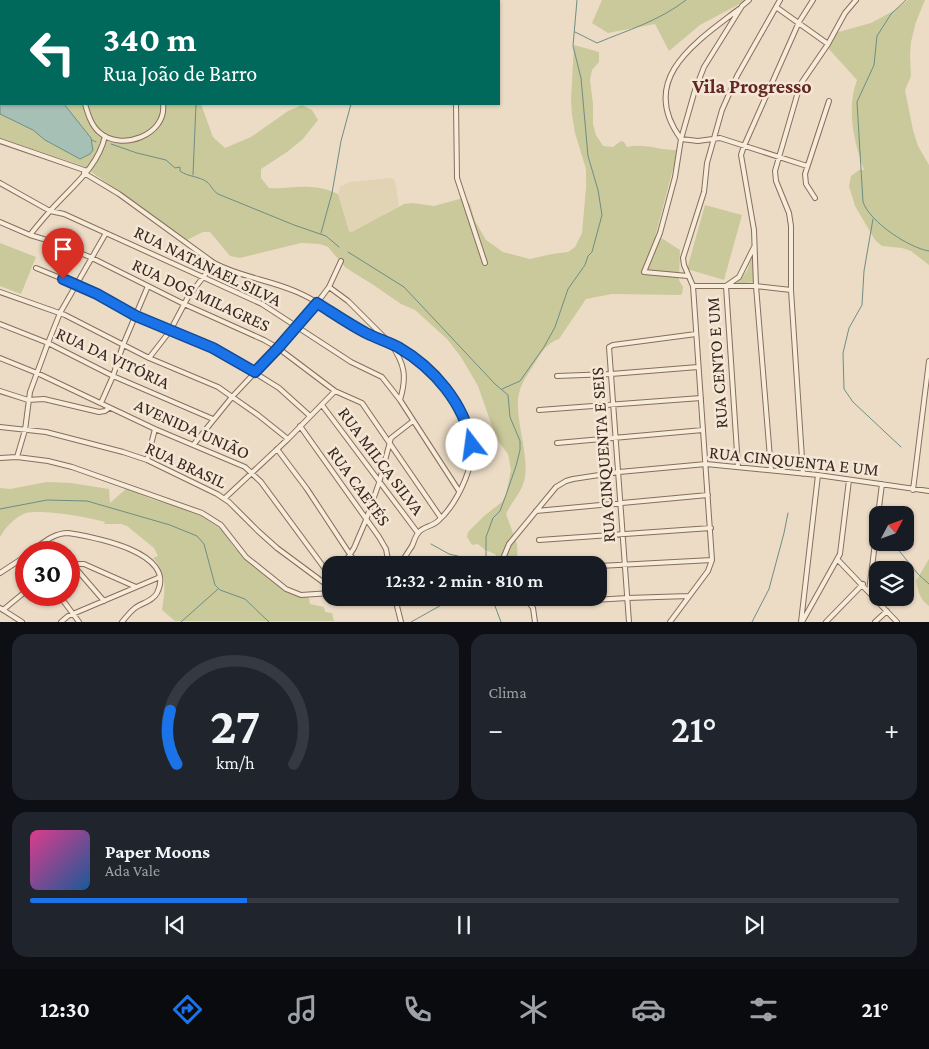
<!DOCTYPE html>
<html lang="pt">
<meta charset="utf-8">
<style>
body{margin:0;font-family:"Crimson Pro",serif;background:#20242c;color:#f1f3f6;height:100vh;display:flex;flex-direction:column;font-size:19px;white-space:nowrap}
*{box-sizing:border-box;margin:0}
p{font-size:16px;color:#9ea1a6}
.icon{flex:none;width:28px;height:28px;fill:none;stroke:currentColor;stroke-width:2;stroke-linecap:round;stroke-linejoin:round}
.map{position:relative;height:622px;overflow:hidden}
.side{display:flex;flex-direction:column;gap:12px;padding:12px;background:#0d0f14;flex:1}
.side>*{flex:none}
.hud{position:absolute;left:0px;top:0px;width:500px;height:105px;box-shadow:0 1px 4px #0004;background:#00695c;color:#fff;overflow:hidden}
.needle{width:32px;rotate:49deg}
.buttons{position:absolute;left:869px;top:506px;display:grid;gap:10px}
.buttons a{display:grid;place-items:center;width:45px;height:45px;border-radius:10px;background:#171b24;box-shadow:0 1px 4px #0004;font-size:25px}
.speed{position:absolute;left:15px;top:541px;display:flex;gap:10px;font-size:25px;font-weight:700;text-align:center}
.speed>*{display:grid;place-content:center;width:65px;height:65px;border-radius:50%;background:#171b24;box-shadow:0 1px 4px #0004;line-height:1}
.speed .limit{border:8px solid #d22;background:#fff;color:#111}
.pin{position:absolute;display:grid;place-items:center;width:42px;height:42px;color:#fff;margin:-51px -21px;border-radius:50% 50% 50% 0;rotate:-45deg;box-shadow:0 0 5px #0007}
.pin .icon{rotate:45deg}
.me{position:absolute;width:55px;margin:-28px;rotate:345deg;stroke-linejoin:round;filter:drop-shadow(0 0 4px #0008)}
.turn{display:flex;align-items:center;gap:18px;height:105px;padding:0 20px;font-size:22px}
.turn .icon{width:65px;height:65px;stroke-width:2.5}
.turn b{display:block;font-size:35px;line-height:42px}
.big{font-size:38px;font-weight:600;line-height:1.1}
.side .tile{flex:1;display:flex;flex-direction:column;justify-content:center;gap:8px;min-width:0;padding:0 18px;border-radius:15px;background:#20242c}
.side .dial{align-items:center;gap:0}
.dial svg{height:130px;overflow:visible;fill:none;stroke:#363941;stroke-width:7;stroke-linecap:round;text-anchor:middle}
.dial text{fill:#f1f3f6;stroke:none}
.song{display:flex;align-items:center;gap:15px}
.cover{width:60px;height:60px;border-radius:8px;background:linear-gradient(135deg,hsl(330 70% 55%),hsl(210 70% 35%))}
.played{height:5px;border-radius:2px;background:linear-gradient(90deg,#1a73e8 25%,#363941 25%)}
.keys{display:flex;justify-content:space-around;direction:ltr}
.heat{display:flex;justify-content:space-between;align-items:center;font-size:28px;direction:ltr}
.side .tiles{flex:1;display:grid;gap:12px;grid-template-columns:1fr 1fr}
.tile:last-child{grid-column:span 2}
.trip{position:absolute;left:322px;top:556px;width:285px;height:50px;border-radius:15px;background:#171b24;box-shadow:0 1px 4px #0004;font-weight:600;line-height:50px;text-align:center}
.menu{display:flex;height:80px;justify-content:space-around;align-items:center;background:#090b0e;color:#9ea1a6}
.menu .icon{width:35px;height:35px}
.menu .on{color:#1a73e8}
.menu b{font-size:22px;color:#f1f3f6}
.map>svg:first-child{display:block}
.farmland{fill:#e1d4b4}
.green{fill:#cac99b}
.water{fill:#a7c0b6;stroke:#6e8e82}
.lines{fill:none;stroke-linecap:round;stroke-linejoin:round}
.stream{stroke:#6e8e82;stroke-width:1}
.minor-casing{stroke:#866e5d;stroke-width:6}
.minor{stroke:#f7ebd9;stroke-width:4}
.route-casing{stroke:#114b97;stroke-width:12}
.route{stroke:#1a73e8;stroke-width:9}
.labels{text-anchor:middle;stroke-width:5;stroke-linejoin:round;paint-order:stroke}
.street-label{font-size:18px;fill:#382820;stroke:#f4e7d6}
.quarter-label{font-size:20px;font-weight:bold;fill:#622722;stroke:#f4e7d6}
</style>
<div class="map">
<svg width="929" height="622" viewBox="0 0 929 622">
<rect width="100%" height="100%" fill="#ecdcc6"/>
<!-- farmland -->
<path class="farmland" d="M390 178 395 180 399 206 355 232 349 231 338 194 340 187 350 182Z"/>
<!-- green -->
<path class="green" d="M602 0H747L700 25 669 51 655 24 608 33 592 23Z
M908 0H925L916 22 911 42 910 55 911 76 905 90 913 130 918 146 929 165V265L911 251 902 248 882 246 875 240 855 206 849 186 851 176 859 170H864C854 142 846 109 857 80L828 48 835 33 871 23 895 10Z
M574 45 599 52V62L592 70 590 80 593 104V124L596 135 603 146 613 147 621 141 624 142 627 147C645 143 660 151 678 150L655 237 663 239 680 250 679 280 683 287 682 294 680 295 612 294 586 299 559 339C547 343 541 353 535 363 530 371 523 380 520 390 512 413 529 450 525 477 523 491 512 501 506 514L517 544 518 565H501L495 554 485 550 478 544 472 545 467 537 468 532 484 516 502 502 506 494 511 470 508 454 499 442 492 426 478 386 461 357 447 339 415 310 401 304 372 284 354 273 345 267 328 247 320 244 301 243 240 258 230 256 210 232H203L187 240 83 166 0 138V114L33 130 45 140 80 159 90 154 93 150 91 138 64 104H201L213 137 225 148 251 137 288 111 302 105 312 110 318 120 303 139 287 152 261 169V178L269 188C283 189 297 186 310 187 320 187 329 190 338 194L349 231 352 232 404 204 413 203 434 206 463 198 470 204 475 221 486 240 503 252 530 259 552 254 568 252 575 247 582 233 586 188V169L575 133 572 115 571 99Z
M705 205 742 215 724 280 687 269Z
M0 243 36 257 21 294 0 286Z
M753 254 755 282 736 284 747 271Z
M47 482 71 483 109 489 110 503 127 488 151 499 194 511 222 530 233 546 243 556 285 591 307 597 309 598 310 604 324 607 325 612 332 613 334 621H175L162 610C165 590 168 574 153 558L158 556 154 548 127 526 121 524H104L105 522C89 517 41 509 26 513 15 517 6 527 0 537V488L10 489Z
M929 559V606C920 600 918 591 916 581Z"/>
<!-- water -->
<path class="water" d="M0 64 1 104H64L91 138 93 150 90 154 80 159 45 140 33 130 0 114Z"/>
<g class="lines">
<!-- stream -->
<path class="stream" d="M205 0V1
M906 0 891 14 877 36 874 65 857 102 863 202C870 222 909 248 929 251
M575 32 597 43C628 30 659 21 686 0
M92 140 96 142
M111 144 137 153 166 160 175 168 180 167V171C188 177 199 176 207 182 211 185 212 190 218 194L294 225 326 236 339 247
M193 175 196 104
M873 219 864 271 862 305 849 328 843 353 844 389 853 402 901 447
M321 233 332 193 341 141 351 104
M348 252 404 287 495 384 508 395 510 417 520 441V450L516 466 506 495 500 511 493 518 486 537V558L481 565
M502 389 520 381 544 347 555 327 568 289 585 265 588 256 592 252 602 215 598 190 588 156 581 78 573 46 577 0
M0 509 47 500 87 501 170 525 197 536 204 544 215 585 220 590 245 599 269 622
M892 542 918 574 929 584
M431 544 449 554 482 562
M492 598 501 622
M181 622 218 589
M411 622 454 598
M752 622 769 589 784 533 788 513"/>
<!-- minor casing -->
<g class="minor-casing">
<path id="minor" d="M138 0 139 1
M430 0V1
M474 0 475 1
M77 1 78 0
M170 1V0
M272 1V0
M776 7 828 44
M739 9C696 42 637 79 681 139L698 141 720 138 807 166
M85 104C88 114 91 125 99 132 121 152 167 135 163 104
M456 104 457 178 485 263
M0 141 87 171
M84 173 119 194 214 263C240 277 270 280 297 292 319 301 338 317 358 329 372 336 387 340 400 349 435 371 482 419 470 465 465 484 453 508 438 521 433 526 423 527 419 532 415 536 414 542 412 546 408 552 404 559 399 565
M0 183 50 211 64 214 262 304 351 362 382 377 400 400 459 491
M815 198 806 184 805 174 829 101
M0 222 30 235 57 243 92 258 184 304 264 340 278 348 335 391 362 403 441 518
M30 235C36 227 43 219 50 211 70 188 98 168 105 136
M36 268 85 288 136 316 223 353 279 388 310 416
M688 276 644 272 660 233 675 177 681 139 695 90 704 67 742 6 749 0
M693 286H756L791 290
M329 287 348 301 391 344C405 364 407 377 400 400
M0 292 65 315 149 358 218 387 258 415 288 439
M0 324 48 343 113 376 213 419
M0 358 37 373 155 429 245 467 261 482 331 577
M149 358 170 331 188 297 214 263
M557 376 611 374 698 367
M0 391 28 400 44 399 99 412 105 411 109 408
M101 403 113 376 123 345 148 286
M322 405 418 533
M539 410 701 398
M300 426 379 537 386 549 389 565
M0 427 46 432 123 452 147 460 217 494 229 502 258 531 277 548 331 588
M557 443 703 430
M194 444 232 397 278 348 317 303 329 287 341 261
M277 449 307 489 357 565
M17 457 25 430 30 392 48 343 60 313 106 233
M0 458 17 457 48 461 72 467 202 513 221 525 246 557 286 589 301 595 331 593
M147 460 155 429
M738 467 726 286 739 277 754 247
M771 470 756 286 754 230 741 155 744 146 799 22 813 0
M803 474 791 290V226L789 213 776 181 775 171 800 85 828 44 845 13 856 0
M913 490 929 361
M225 498 288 439 335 391
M536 511 708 495
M878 515 882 484
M539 540 711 528
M30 552C42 544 53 533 68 533 93 537 178 552 157 593 153 601 142 603 135 608 130 612 126 617 122 622
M838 560 897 622
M69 564H84L136 587
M72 564 104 601
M343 565 354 548 366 520 379 483 391 438 413 421
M506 565 504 556 509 544 556 487 566 481 573 479 619 472 706 464 818 475 929 491
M599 566 712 560
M0 573 26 556
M869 591 878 519
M59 595 79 622
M395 598 401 622
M525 598 533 608 535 622
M561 602 627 598 689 596
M0 608 22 622
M3 610 26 591
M61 622 68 616 160 577
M629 622 609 347 613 345 696 334
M670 622 708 571 712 560 693 286 684 265 683 258 704 192 707 163 722 110 737 76 780 0
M801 622 818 475
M802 622 840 554 849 480
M826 622 863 584
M875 622 887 611"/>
</g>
<!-- minor -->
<use href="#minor" class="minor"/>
</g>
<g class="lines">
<!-- route casing -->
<g class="route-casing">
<path id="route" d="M63 279 97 294 136 316 213 348 255 372 278 348 317 303C333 313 349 324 366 333 376 338 388 342 398 347 434 368 464 403 472 445"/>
</g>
<!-- route -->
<use href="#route" class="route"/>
</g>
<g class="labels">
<!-- street labels -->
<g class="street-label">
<text transform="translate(208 266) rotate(26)" y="6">RUA NATANAEL SILVA</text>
<text transform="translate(201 295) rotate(25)" y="6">RUA DOS MILAGRES</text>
<text transform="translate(113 358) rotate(25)" y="6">RUA DA VITÓRIA</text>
<text transform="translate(717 363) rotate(-94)" y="6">RUA CENTO E UM</text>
<text transform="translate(192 429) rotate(24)" y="6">AVENIDA UNIÃO</text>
<text transform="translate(603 455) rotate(-94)" y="6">RUA CINQUENTA E SEIS</text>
<text transform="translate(381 461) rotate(53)" y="6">RUA MILCA SILVA</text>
<text transform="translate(794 461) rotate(6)" y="6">RUA CINQUENTA E UM</text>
<text transform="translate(186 465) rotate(25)" y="6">RUA BRASIL</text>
<text transform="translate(359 486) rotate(54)" y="6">RUA CAETÉS</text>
</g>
<!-- quarter labels -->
<g class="quarter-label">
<text x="752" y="93">Vila Progresso</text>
</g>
</g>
</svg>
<div class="buttons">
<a><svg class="needle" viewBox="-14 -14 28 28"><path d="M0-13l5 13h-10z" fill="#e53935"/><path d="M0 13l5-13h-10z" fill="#9ea1a6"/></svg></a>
<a><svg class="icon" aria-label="layers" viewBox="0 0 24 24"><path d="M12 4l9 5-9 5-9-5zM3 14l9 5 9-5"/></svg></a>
</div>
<div class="speed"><div class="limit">30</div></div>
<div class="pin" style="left:63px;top:279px;background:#d93025"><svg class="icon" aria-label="arrive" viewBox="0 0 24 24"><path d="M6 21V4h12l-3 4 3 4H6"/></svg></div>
<svg class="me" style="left:472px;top:445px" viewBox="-20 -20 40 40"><circle r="19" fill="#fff"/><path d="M0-13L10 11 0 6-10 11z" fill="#1a73e8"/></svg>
<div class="trip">12:32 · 2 min · 810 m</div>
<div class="hud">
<div class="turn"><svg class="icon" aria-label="left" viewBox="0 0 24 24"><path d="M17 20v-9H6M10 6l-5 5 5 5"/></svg><div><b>340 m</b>Rua João de Barro</div></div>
</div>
</div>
<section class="side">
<div class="tiles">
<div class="tile dial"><svg viewBox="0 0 100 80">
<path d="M14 69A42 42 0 1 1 86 69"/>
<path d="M14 69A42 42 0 0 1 10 36" stroke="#1a73e8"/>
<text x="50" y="56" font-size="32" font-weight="700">27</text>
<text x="50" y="72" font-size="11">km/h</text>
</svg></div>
<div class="tile"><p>Clima</p>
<div class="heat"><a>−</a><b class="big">21°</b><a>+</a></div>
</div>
<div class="tile">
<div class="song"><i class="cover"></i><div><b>Paper Moons</b><p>Ada Vale</p></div></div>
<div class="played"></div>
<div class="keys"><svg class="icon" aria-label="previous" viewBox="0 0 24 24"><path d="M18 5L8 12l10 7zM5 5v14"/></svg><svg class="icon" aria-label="pause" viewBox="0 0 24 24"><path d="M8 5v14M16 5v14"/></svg><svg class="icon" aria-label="next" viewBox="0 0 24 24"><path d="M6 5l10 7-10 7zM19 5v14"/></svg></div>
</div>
</div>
</section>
<nav class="menu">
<b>12:30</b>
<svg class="icon on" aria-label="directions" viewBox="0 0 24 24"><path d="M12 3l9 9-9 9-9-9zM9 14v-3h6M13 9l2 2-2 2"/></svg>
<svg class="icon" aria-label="music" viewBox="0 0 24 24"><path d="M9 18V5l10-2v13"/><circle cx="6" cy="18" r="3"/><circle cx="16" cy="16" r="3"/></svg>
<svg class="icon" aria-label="phone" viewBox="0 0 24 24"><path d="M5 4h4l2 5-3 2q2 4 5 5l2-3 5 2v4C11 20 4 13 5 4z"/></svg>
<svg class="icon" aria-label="climate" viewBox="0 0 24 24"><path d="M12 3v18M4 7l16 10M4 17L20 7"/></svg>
<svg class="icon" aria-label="car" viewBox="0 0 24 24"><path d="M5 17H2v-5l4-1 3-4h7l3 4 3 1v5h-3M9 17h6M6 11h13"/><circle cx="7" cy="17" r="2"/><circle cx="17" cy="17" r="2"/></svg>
<svg class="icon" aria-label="filters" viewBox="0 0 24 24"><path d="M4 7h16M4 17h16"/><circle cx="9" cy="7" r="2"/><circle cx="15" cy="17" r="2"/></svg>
<b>21°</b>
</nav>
